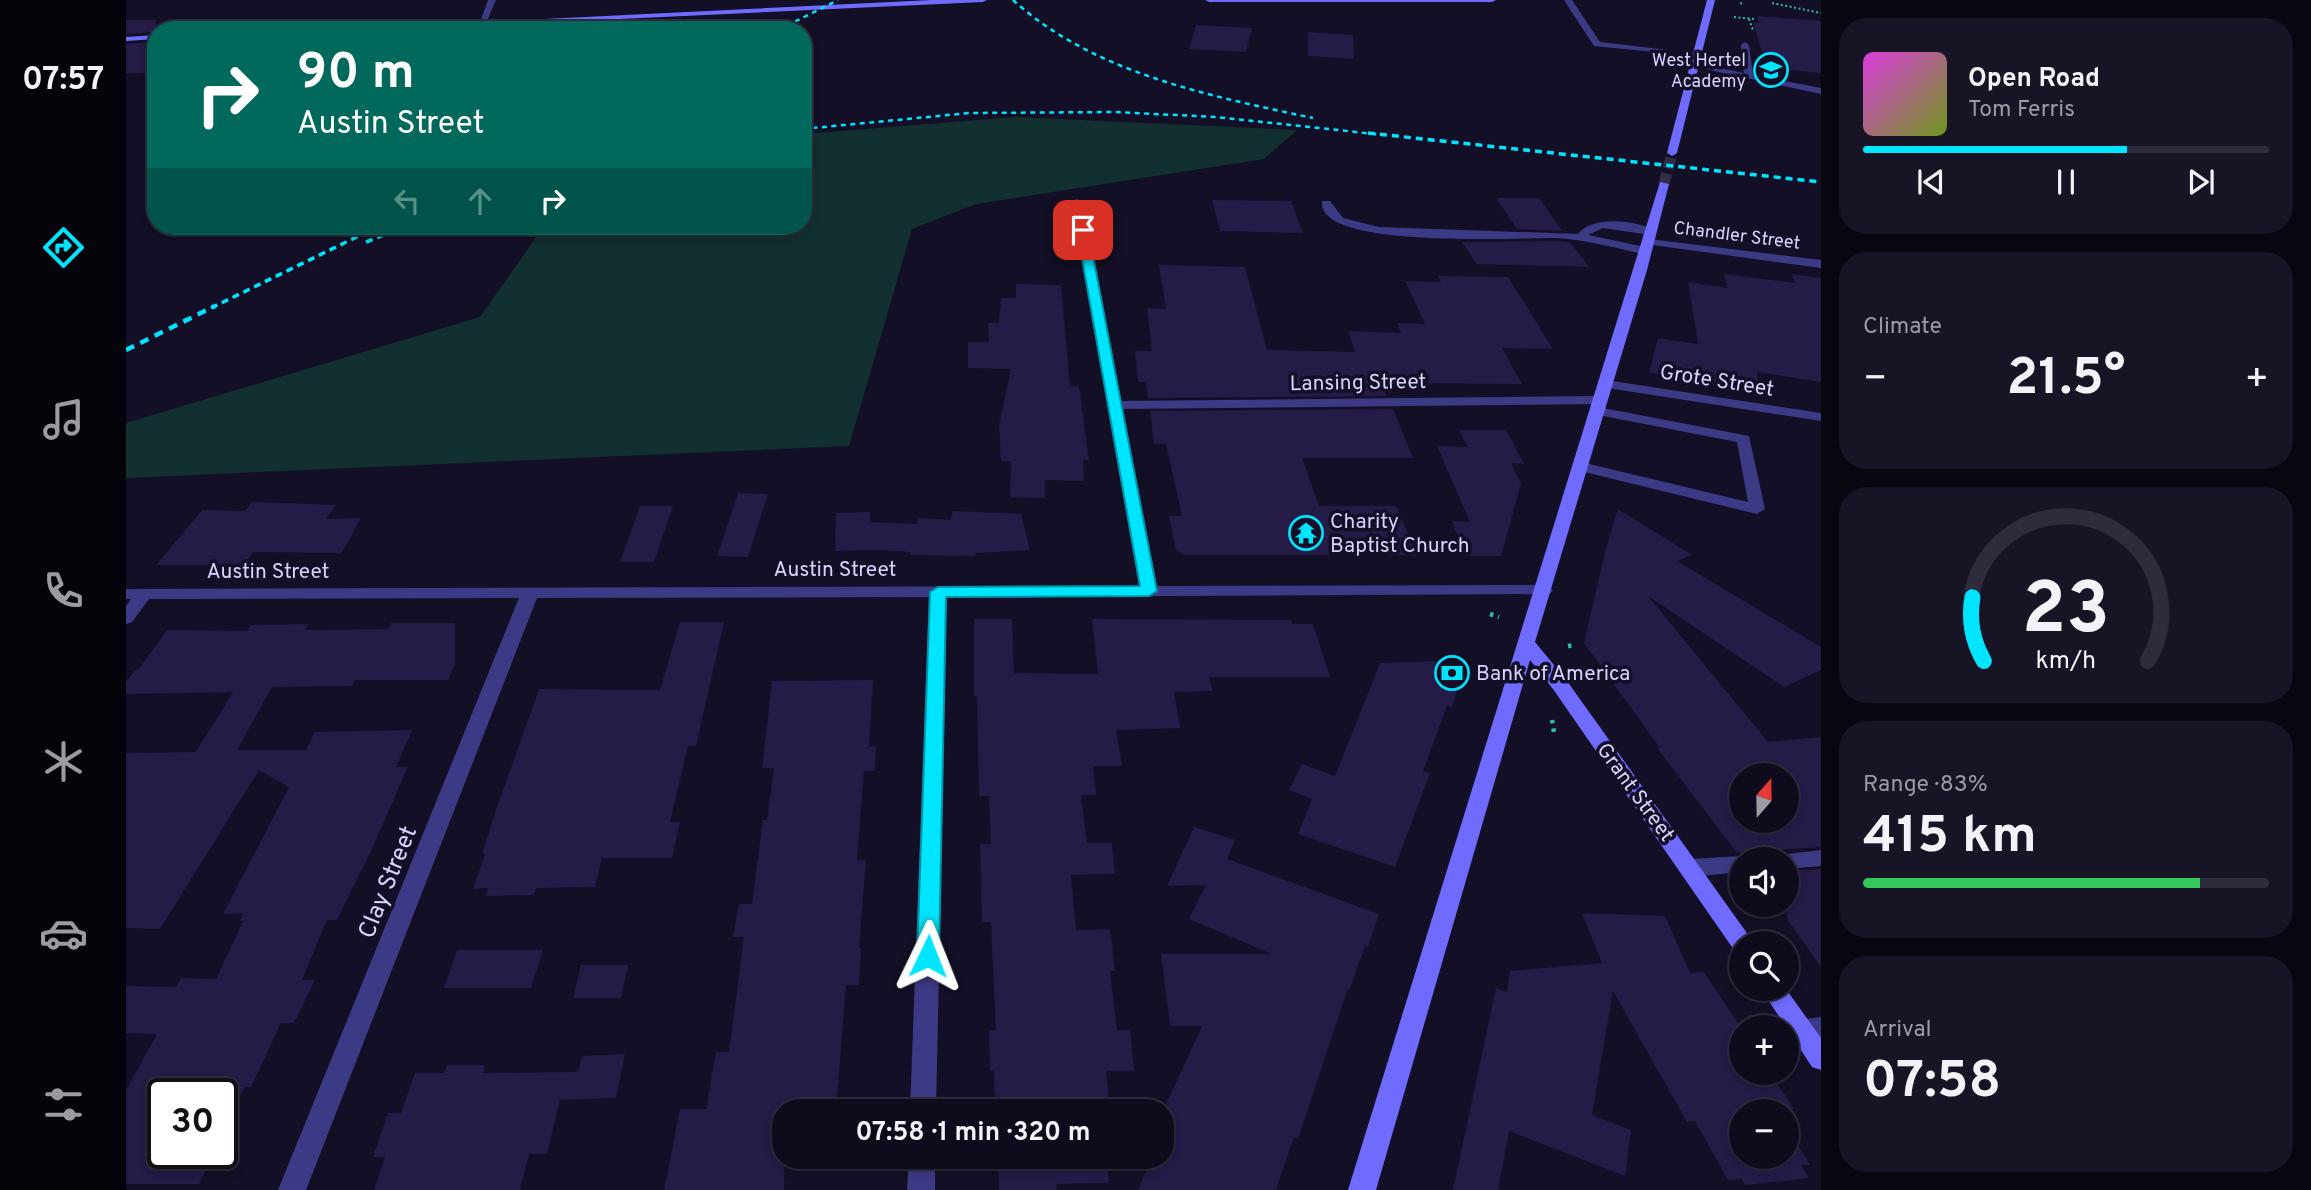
<!DOCTYPE html>
<meta charset="utf-8">
<style>
body{margin:0;font-family:Overpass,sans-serif;background:#171425;color:#f1f3f6;height:100vh;display:flex;flex-direction:column;font-size:26px;white-space:nowrap}
*{box-sizing:border-box;margin:0}
p{font-size:23px;color:#9b9ba3}
.icon{flex:none;width:38px;height:38px;fill:none;stroke:currentColor;stroke-width:2;stroke-linecap:round;stroke-linejoin:round}
.map{position:relative;flex:1;overflow:hidden}
.sheet{display:flex;flex-direction:column;gap:18px;padding:18px;background:#08060f;width:490px}
.sheet>*{flex:none}
.banner{position:absolute;left:21px;top:21px;width:665px;height:214px;border-radius:28px;box-shadow:0 4px 10px #0003,0 0 0 2px #2e2b3b;background:#00695c;color:#fff;overflow:hidden}
.needle{width:46px;rotate:20deg}
.buttons{position:absolute;left:1603px;top:763px;display:grid;gap:14px}
.buttons a{display:grid;place-items:center;width:70px;height:70px;border-radius:50%;background:#0e0b1c;box-shadow:0 4px 10px #0003,0 0 0 2px #2e2b3b;font-size:35px}
.speed{position:absolute;left:21px;top:1078px;display:flex;gap:14px;font-size:35px;font-weight:700;text-align:center}
.speed>*{display:grid;place-content:center;width:91px;height:91px;border-radius:50%;background:#0e0b1c;box-shadow:0 4px 10px #0003,0 0 0 2px #2e2b3b;line-height:1}
.speed .limit{border:4px solid #111;border-radius:10px;background:#fff;color:#111}
.pin{position:absolute;display:grid;place-items:center;width:60px;height:60px;color:#fff;margin:-30px;border-radius:14px;box-shadow:0 4px 10px #0006}
.me{position:absolute;width:77px;margin:-38px;rotate:2deg;stroke-linejoin:round;filter:drop-shadow(0 0 5px #0008)}
.turn{display:flex;align-items:center;gap:24px;height:147px;padding:0 35px;font-size:32px}
.turn .icon{width:91px;height:91px;stroke-width:2.5}
.turn b{display:block;font-size:49px;line-height:60px}
.lanes{display:flex;align-items:center;height:66px;padding:0 35px;background:#0003;justify-content:center;gap:35px;direction:ltr}
.lanes .off{opacity:.35}
.big{font-size:52px;font-weight:700;line-height:1.1}
.sheet .card{flex:1;display:flex;flex-direction:column;justify-content:center;gap:10px;min-width:0;padding:0 24px;border-radius:28px;background:#171425}
.sheet .dial{align-items:center;gap:0}
.dial svg{height:182px;overflow:visible;fill:none;stroke:#2e2b3b;stroke-width:7;stroke-linecap:round;text-anchor:middle}
.dial text{fill:#f1f3f6;stroke:none}
.song{display:flex;align-items:center;gap:21px}
.cover{width:84px;height:84px;border-radius:10px;background:linear-gradient(135deg,hsl(300 70% 55%),hsl(80 70% 35%))}
.played{height:7px;border-radius:4px;background:linear-gradient(90deg,#00e5ff 65%,#2e2b3b 65%)}
.keys{display:flex;justify-content:space-around;direction:ltr}
.heat{display:flex;justify-content:space-between;align-items:center;font-size:38px;direction:ltr}
.charge{height:10px;border-radius:5px;background:linear-gradient(90deg,#34c759 83%,#2e2b3b 0)}
.trip{position:absolute;left:646px;top:1099px;width:402px;height:70px;border-radius:28px;background:#0e0b1c;box-shadow:0 4px 10px #0003,0 0 0 2px #2e2b3b;font-weight:700;line-height:70px;text-align:center}
main{display:flex;flex:1;min-height:0}
.tabs{display:flex;flex-direction:column;width:126px;justify-content:space-around;align-items:center;background:#06040b;color:#9b9ba3}
.tabs .icon{width:49px;height:49px}
.tabs .active{color:#00e5ff}
.tabs b{font-size:32px;color:#f1f3f6}
.map>svg:first-child{display:block}
.green{fill:#12302f}
.building{fill:#241b47;fill-rule:evenodd}
.lines{fill:none;stroke-linecap:round;stroke-linejoin:round}
.secondary-tunnel{stroke:#312d47;stroke-width:11;stroke-dasharray:11 5;stroke-linecap:butt}
.path-far1{stroke:#2fb8b0;stroke-width:2;stroke-dasharray:2 2.5;stroke-linecap:butt}
.path{stroke:#2fb8b0;stroke-width:4.5;stroke-dasharray:3.5 5;stroke-linecap:butt}
.lane{fill:#3d3a85;fill-rule:evenodd}
.street{fill:#3d3a85;fill-rule:evenodd}
.secondary{fill:#6f6bff;fill-rule:evenodd}
.rail-far2{stroke:#00e5ff;stroke-width:2.5;stroke-dasharray:5 4.5;stroke-linecap:butt}
.rail-far1{stroke:#00e5ff;stroke-width:3.5;stroke-dasharray:7 5;stroke-linecap:butt}
.rail{stroke:#00e5ff;stroke-width:4.5;stroke-dasharray:9 7;stroke-linecap:butt}
.route{fill:#00e5ff;stroke:#0095a6;stroke-width:2}
.labels{text-anchor:middle;stroke-width:7;stroke-linejoin:round;paint-order:stroke}
.far-poi-label{font-size:18px;fill:#d9d4ff;stroke:#130f26;text-anchor:end}
.far-street-label{font-size:18px;fill:#d9d4ff;stroke:#130f26}
.street-label{font-size:21px;fill:#d9d4ff;stroke:#130f26}
.poi-label{font-size:21px;fill:#d9d4ff;stroke:#130f26;text-anchor:start}
.near-street-label{font-size:24px;fill:#d9d4ff;stroke:#130f26}
</style>
<main>
<nav class="tabs">
<b>07:57</b>
<svg class="icon active" aria-label="directions" viewBox="0 0 24 24"><path d="M12 3l9 9-9 9-9-9zM9 14v-3h6M13 9l2 2-2 2"/></svg>
<svg class="icon" aria-label="music" viewBox="0 0 24 24"><path d="M9 18V5l10-2v13"/><circle cx="6" cy="18" r="3"/><circle cx="16" cy="16" r="3"/></svg>
<svg class="icon" aria-label="phone" viewBox="0 0 24 24"><path d="M5 4h4l2 5-3 2q2 4 5 5l2-3 5 2v4C11 20 4 13 5 4z"/></svg>
<svg class="icon" aria-label="climate" viewBox="0 0 24 24"><path d="M12 3v18M4 7l16 10M4 17L20 7"/></svg>
<svg class="icon" aria-label="car" viewBox="0 0 24 24"><path d="M5 17H2v-5l4-1 3-4h7l3 4 3 1v5h-3M9 17h6M6 11h13"/><circle cx="7" cy="17" r="2"/><circle cx="17" cy="17" r="2"/></svg>
<svg class="icon" aria-label="filters" viewBox="0 0 24 24"><path d="M4 7h16M4 17h16"/><circle cx="9" cy="7" r="2"/><circle cx="15" cy="17" r="2"/></svg>
</nav>
<div class="map">
<svg width="1695" height="1190" viewBox="0 0 1695 1190">
<rect width="100%" height="100%" fill="#130f26"/>
<!-- green -->
<path class="green" d="M889 117 1171 130 1138 159 850 204 786 229 723 446 0 478V423L354 317 418 226H677V134Z"/>
<!-- building -->
<path class="building" d="M1631 16 1695 21V73L1641 68 1627 23H1633Z
M0 20H30V32L0 34Z
M1070 25 1126 28 1120 52 1063 49Z
M1182 32 1227 35 1228 59 1182 56Z
M30 42V73H0V44Z
M1370 198H1413L1436 231 1391 229Z
M1086 200 1165 201 1177 233 1094 231Z
M1431 241 1444 242 1463 267 1350 264 1336 242Z
M1033 265 1119 267 1141 350 1229 352 1222 331 1275 333 1271 323 1299 324 1279 281 1315 282 1312 276 1382 277 1427 349 1376 348 1396 384 1256 383 1261 396 1022 398 1020 382H1012L1009 351H1026L1021 308 1040 309Z
M1598 274 1669 283 1666 274 1695 278V382L1631 372 1634 390 1523 373 1532 338 1572 344 1562 282 1601 288Z
M890 284 935 285 944 386 953 387 963 460H957L958 481 919 480V498L884 497 885 461H875L873 425 885 369 842 368V342H863L862 323H873L875 298H890Z
M1267 409 1287 458H1176L1193 506H1270L1292 556 1260 555 1258 549H1203L1205 555H1059L1050 551 1043 516H1056L1040 444H1028L1024 411Z
M1333 430H1380L1398 464 1385 463 1395 484 1375 556H1339L1326 521 1344 522 1311 446 1342 447Z
M612 493 642 494 622 557 591 556Z
M126 502 210 505 200 519 235 518 216 553 127 552 118 565H30L76 510 119 511Z
M514 506H547L528 562H494Z
M1492 509 1566 555 1551 561 1695 647V670L1658 687 1522 596 1642 742 1695 737V847L1611 853 1531 748H1534L1458 643 1480 548ZM1615 775H1661V821H1615Z
M827 511 895 514 904 550 850 553 849 556 784 555 785 552 752 550 709 551 710 513 744 512V522L791 524 792 518 825 520Z
M848 619H886L888 673 972 674 966 619 1165 620 1166 624H1187L1204 677H1083L1087 691 1048 692 1054 728 990 730 996 766H967L970 795H955L961 843H986L989 874 945 875 950 930 984 929 989 971H984L991 1030H1004L1008 1071H980L984 1111H869L868 1071H864L863 1030H870L867 967 865 922H856L854 844H865L863 796H853L851 696H848Z
M554 622H598L570 746H562L544 822H554L546 858H476L469 887 410 888 408 895 360 896 362 888 347 889 359 854H356L370 810 413 689 534 690Z
M265 623H329V664L322 680H229L226 686 146 687 111 750H180L189 732 286 730 270 767H282L245 851 211 920H201L176 980H189L168 1023H155L125 1087H119L96 1135V1087H37V1153H88L73 1184H0V1090L31 1034 0 1033V986L50 987 55 978 90 979 117 921H114L117 913 97 914 163 787 133 770 34 929 0 928V753L70 752 107 692 0 694V682L9 670H12L41 630 121 631 125 625 182 624 179 630 262 629Z
M1340 660 1326 707 1321 706 1297 771 1304 773 1269 867 1172 834 1186 799 1163 790 1176 764 1209 776 1254 663Z
M747 680 743 747 750 746 749 771H738L731 860H740L733 948H735L733 985H720L710 1111H658V1190H538L554 1109H580L590 1052H603L618 937H607L613 904H626L637 820H641L648 768H636L646 681Z
M1068 827 1109 840 1101 859 1253 914 1242 947 1239 946 1224 989 1222 988 1172 1139 1168 1137 1150 1190H1012L1026 1157H1036V1134L1046 1111H1037L1076 1026H1044L1035 954H1146L1063 919 1080 885 1041 886Z
M1695 869V967L1661 919V871Z
M1456 913 1539 916 1564 973 1578 972 1615 1028V1073H1644L1668 1109 1615 1111V1157H1661V1127L1684 1165H1675L1683 1178 1619 1185 1616 1179 1602 1180 1569 1121 1561 1122 1487 991 1466 1115 1505 1130 1499 1176 1383 1131 1372 1190H1327L1370 988 1381 992 1384 971 1476 963Z
M331 950H417L405 988H318Z
M455 965H502L495 998H447Z
M499 1054 490 1098 434 1100 421 1154H403L394 1190H248L259 1157H247L262 1113H275L289 1073H318L321 1065H359L357 1073 452 1072 456 1056Z
M872 1157H980L983 1183 930 1184 931 1190H873Z"/>
<g class="lines">
<!-- secondary-tunnel -->
<path class="secondary-tunnel" d="M1538 184 1546 153"/>
<!-- path-far1 -->
<path class="path-far1" d="M1614 3 1617 4
M1646 3 1695 13
M1608 17 1628 19
M1623 19 1627 30"/>
<!-- path -->
<path class="path" d="M1364 614 1373 617
M1442 646 1450 645
M1426 720 1428 732"/>
<!-- lane -->
<path class="lane" d="M1438 0H1446L1474 42 1542 50 1538 53 1468 46Z
M1619 42 1623 45 1627 75 1695 88V94L1565 66 1569 63 1618 73 1615 45Z
M1196 201H1204L1217 218 1253 227 1452 234C1467 215 1513 220 1531 232L1525 235 1477 228 1462 235 1524 248V254L1520 255C1491 248 1461 240 1431 238 1397 237 1190 251 1196 201Z
M1472 407 1623 436 1639 509 1631 514 1450 470 1447 467 1450 464 1455 462 1622 502 1611 442 1467 414 1465 411Z
M1695 850V866L1661 869V859H1651L1653 855Z
M1615 856 1623 859H1615V872L1564 877 1556 874 1553 868 1556 862 1564 859Z
M1695 1017V1039L1674 1040 1665 1037 1662 1029 1665 1021Z"/>
<!-- street -->
<path class="street" d="M362 0H370L360 23 353 25Z
M951 199 956 202 995 401 1475 396 1482 400 1475 404 997 409 1031 586 1418 585 1427 590 1424 594 821 597 810 1111H784L803 597 411 598 180 1190H152L393 598 23 599 6 622 0 624V606L5 599H0V589L1013 586 946 202Z
M1523 239 1695 260V268L1519 244 1517 242Z
M1480 380 1695 413V421L1475 387 1473 384Z
M783 1157H809V1190H781Z"/>
<!-- secondary -->
<path class="secondary" d="M806 0H861L857 2 256 30H193Z
M1079 0H1370L1366 2H1083Z
M1581 0H1589L1551 153 1546 156 1541 153Z
M30 35V39L0 41V37Z
M1534 182 1543 184 1521 270 1409 642 1441 681 1628 943H1615V952L1608 950 1427 689 1404 660 1250 1190H1222Z
M1635 989H1660L1695 1038V1070L1686 1067Z"/>
<!-- rail-far2 -->
<path class="rail-far2" d="M887 0C967 73 1084 96 1187 118
M652 30 712 0
M677 129 843 113 989 112 1090 117 1258 135"/>
<!-- rail-far1 -->
<path class="rail-far1" d="M1242 133 1695 182
M240 242 282 226
M85 308 253 226"/>
<!-- rail -->
<path class="rail" d="M0 350 89 306"/>
</g>
<!-- route -->
<path class="route" d="M957 227 962 230 1031 591 1023 596 820 597 813 956 809 962 802 965 794 962 791 956 804 592 812 587 1014 586 951 230Z"/>
<!-- icons -->
<defs>
<g id="school-ring" transform="scale(1.75)"><circle r="9.5" fill="#130f26" stroke="#00e5ff" stroke-width="1.5"/><path d="M0-5L7-2L0 1L-7-2ZM-4 1L0 2.5L4 1V4Q0 6-4 4Z" fill="#00e5ff"/></g>
<g id="temple-ring" transform="scale(1.75)"><circle r="9.5" fill="#130f26" stroke="#00e5ff" stroke-width="1.5"/><path d="M0-6L5-2H3V0L6.5 2.5H4V6H1.5V3h-3V6H-4V2.5H-6.5L-3 0V-2H-5Z" fill="#00e5ff"/></g>
<g id="bank-ring" transform="scale(1.75)"><circle r="9.5" fill="#130f26" stroke="#00e5ff" stroke-width="1.5"/><path d="M-6-4H6V4H-6ZM0-2.3a2.3 2.3 0 1 0 0 4.6a2.3 2.3 0 1 0 0-4.6Z" fill="#00e5ff"/></g>
</defs>
<g fill-rule="evenodd">
<use href="#school-ring" x="1645" y="70"/>
<use href="#temple-ring" x="1180" y="533"/>
<use href="#bank-ring" x="1326" y="673"/>
</g>
<g class="labels">
<!-- far-poi labels -->
<g class="far-poi-label">
<text x="1620" y="66">West Hertel<tspan x="1620" dy="21">Academy</tspan></text>
</g>
<!-- far-street labels -->
<g class="far-street-label">
<text transform="translate(1611 235) rotate(7)" y="6">Chandler Street</text>
</g>
<!-- street labels -->
<g class="street-label">
<text transform="translate(1591 380) rotate(9)" y="7">Grote Street</text>
<text transform="translate(1232 382) rotate(-1)" y="7">Lansing Street</text>
<text x="709" y="576">Austin Street</text>
<text x="142" y="578">Austin Street</text>
<text transform="translate(1510 792) rotate(54)" y="7">Grant Street</text>
</g>
<!-- poi labels -->
<g class="poi-label">
<text x="1204" y="528">Charity<tspan x="1204" dy="24">Baptist Church</tspan></text>
<text x="1350" y="680">Bank of America</text>
</g>
<!-- near-street labels -->
<g class="near-street-label">
<text transform="translate(261 882) rotate(-68)" y="8">Clay Street</text>
</g>
</g>
</svg>
<div class="buttons">
<a><svg class="needle" viewBox="-14 -14 28 28"><path d="M0-13l5 13h-10z" fill="#e53935"/><path d="M0 13l5-13h-10z" fill="#9b9ba3"/></svg></a>
<a><svg class="icon" aria-label="sound" viewBox="0 0 24 24"><path d="M4 9h4l5-4v14l-5-4H4zM17 9q2 3 0 6"/></svg></a>
<a><svg class="icon" aria-label="search" viewBox="0 0 24 24"><circle cx="10" cy="10" r="6"/><path d="M15 15l6 6"/></svg></a>
<a>+</a>
<a>−</a>
</div>
<div class="speed"><div class="limit">30</div></div>
<div class="pin" style="left:957px;top:230px;background:#d93025"><svg class="icon" aria-label="arrive" viewBox="0 0 24 24"><path d="M6 21V4h12l-3 4 3 4H6"/></svg></div>
<svg class="me" style="left:802px;top:956px" viewBox="-20 -20 40 40"><path d="M0-17L14 15 0 8-14 15z" fill="#00e5ff" stroke="#fff" stroke-width="4"/></svg>
<div class="trip">07:58 · 1 min · 320 m</div>
<div class="banner">
<div class="turn"><svg class="icon" aria-label="right" viewBox="0 0 24 24"><path d="M7 20v-9h11M14 6l5 5-5 5"/></svg><div><b>90 m</b>Austin Street</div></div>
<div class="lanes"><svg class="icon off" aria-label="left" viewBox="0 0 24 24"><path d="M17 20v-9H6M10 6l-5 5 5 5"/></svg><svg class="icon off" aria-label="ahead" viewBox="0 0 24 24"><path d="M12 20V5M6 11l6-6 6 6"/></svg><svg class="icon" aria-label="right" viewBox="0 0 24 24"><path d="M7 20v-9h11M14 6l5 5-5 5"/></svg></div>
</div>
</div>
<section class="sheet">
<div class="card">
<div class="song"><i class="cover"></i><div><b>Open Road</b><p>Tom Ferris</p></div></div>
<div class="played"></div>
<div class="keys"><svg class="icon" aria-label="previous" viewBox="0 0 24 24"><path d="M18 5L8 12l10 7zM5 5v14"/></svg><svg class="icon" aria-label="pause" viewBox="0 0 24 24"><path d="M8 5v14M16 5v14"/></svg><svg class="icon" aria-label="next" viewBox="0 0 24 24"><path d="M6 5l10 7-10 7zM19 5v14"/></svg></div>
</div>
<div class="card"><p>Climate</p>
<div class="heat"><a>−</a><b class="big">21.5°</b><a>+</a></div>
</div>
<div class="card dial"><svg viewBox="0 0 100 80">
<path d="M14 69A42 42 0 1 1 86 69"/>
<path d="M14 69A42 42 0 0 1 9 41" stroke="#00e5ff"/>
<text x="50" y="56" font-size="32" font-weight="700">23</text>
<text x="50" y="72" font-size="11">km/h</text>
</svg></div>
<div class="card"><p>Range · 83%</p><b class="big">415 km</b><div class="charge"></div></div>
<div class="card"><p>Arrival</p><b class="big">07:58</b></div>
</section>
</main>
